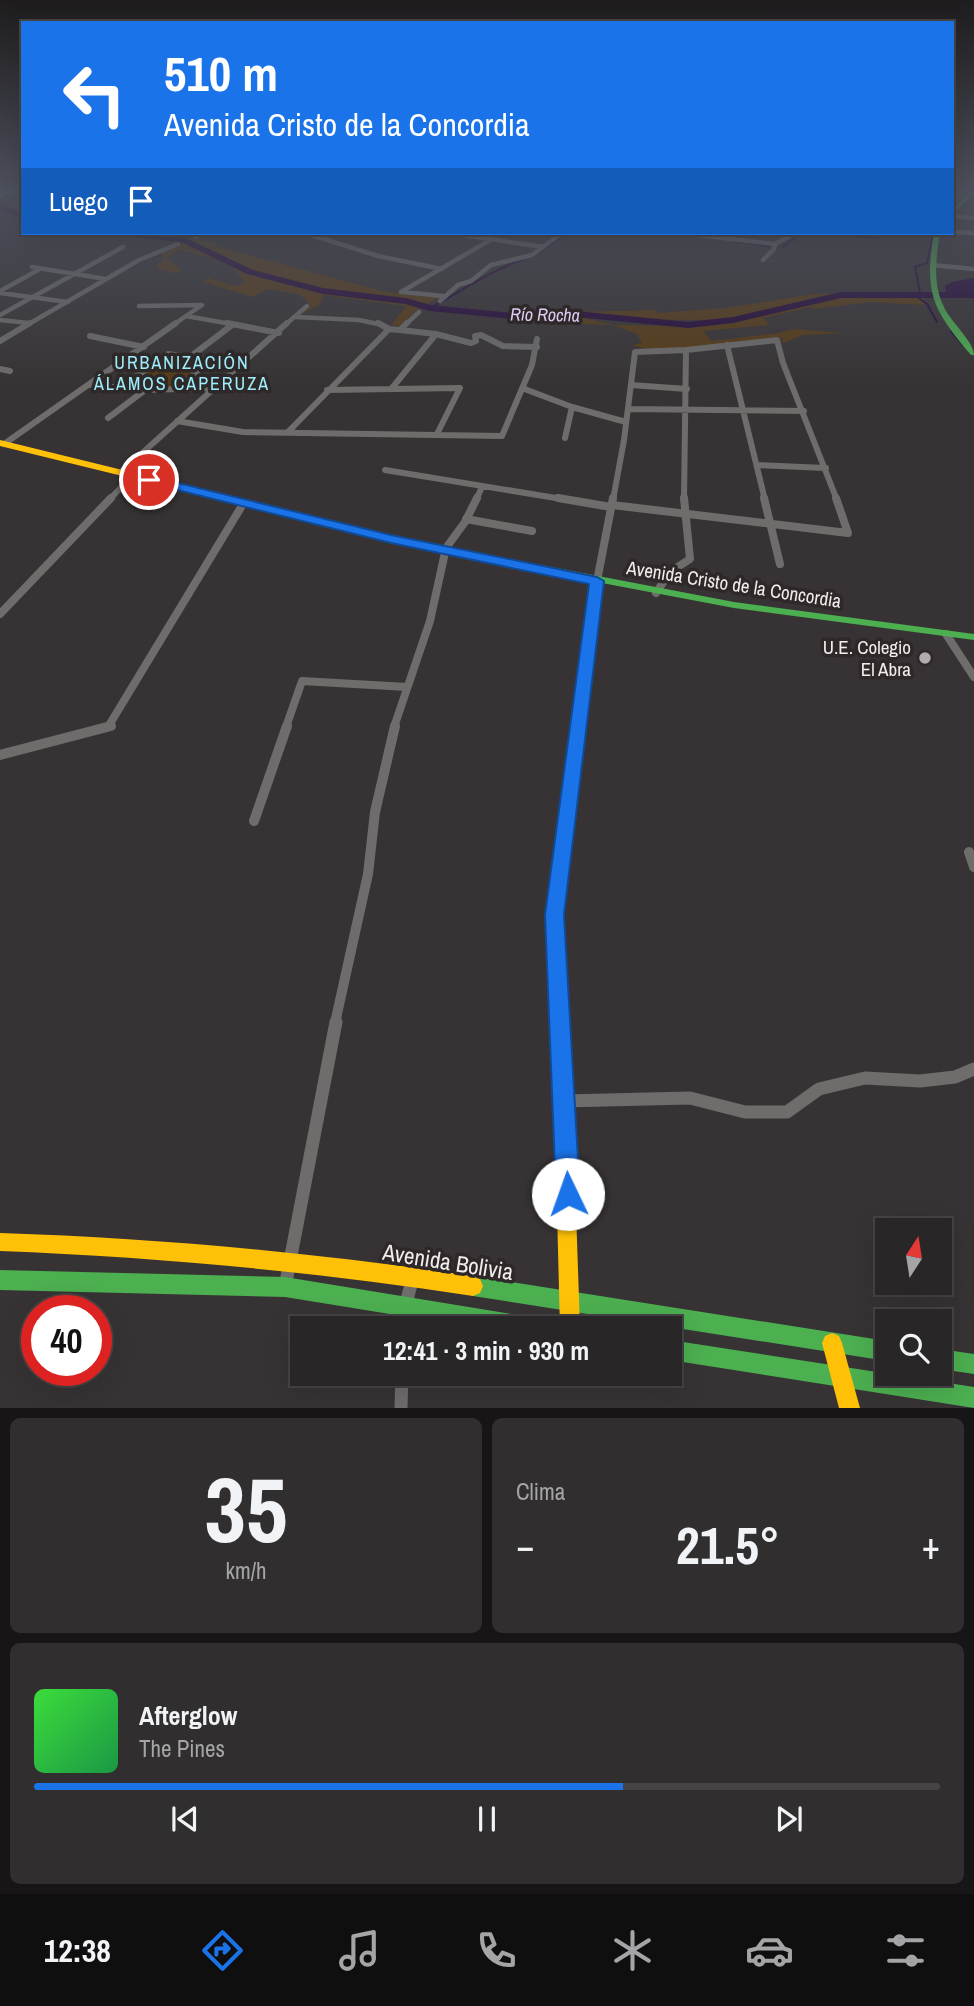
<!DOCTYPE html>
<html lang="es">
<meta charset="utf-8">
<style>
body{margin:0;font-family:"Archivo Narrow",sans-serif;background:#312e2f;color:#f1f3f6;height:100vh;display:flex;flex-direction:column;font-size:26px;white-space:nowrap}
*{box-sizing:border-box;margin:0}
p{font-size:23px;color:#a5a5a7}
.icon{flex:none;width:38px;height:38px;fill:none;stroke:currentColor;stroke-width:2;stroke-linecap:round;stroke-linejoin:round}
.map{position:relative;height:1408px;overflow:hidden}
.sheet{display:flex;flex-direction:column;gap:10px;padding:10px;background:#171515;flex:1}
.sheet>*{flex:none}
.banner{position:absolute;left:21px;top:21px;width:933px;height:214px;border-radius:0px;box-shadow:0 7px 28px #0002,0 0 0 2px #454344;background:#1a73e8;color:#fff;overflow:hidden}
.needle{width:46px;rotate:12deg}
.controls{position:absolute;left:875px;top:1218px;display:grid;gap:14px}
.controls a{display:grid;place-items:center;width:77px;height:77px;border-radius:0px;background:#292627;box-shadow:0 7px 28px #0002,0 0 0 2px #454344;font-size:35px}
.speed{position:absolute;left:21px;top:1295px;display:flex;gap:14px;font-size:35px;font-weight:700;text-align:center}
.speed>*{display:grid;place-content:center;width:91px;height:91px;border-radius:50%;background:#292627;box-shadow:0 7px 28px #0002,0 0 0 2px #454344;line-height:1}
.speed .limit{border:10px solid #d22;background:#fff;color:#111}
.pin{position:absolute;display:grid;place-items:center;width:60px;height:60px;color:#fff;margin:-30px;border:4px solid #fff;border-radius:50%;box-shadow:0 2px 7px #0007}
.me{position:absolute;width:77px;margin:-38px;rotate:357deg;stroke-linejoin:round;filter:drop-shadow(0 0 5px #0008)}
.turn{display:flex;align-items:center;gap:24px;height:147px;padding:0 28px;font-size:32px}
.turn .icon{width:91px;height:91px;stroke-width:2.5}
.turn b{display:block;font-size:49px;line-height:60px}
.then{display:flex;align-items:center;height:66px;padding:0 28px;background:#0003;gap:14px;font-size:26px}
.big{font-size:52px;font-weight:800;line-height:1.1}
.sheet .widget{flex:1;display:flex;flex-direction:column;justify-content:center;gap:10px;min-width:0;padding:0 24px;border-radius:10px;background:#312e2f}
.sheet .dial{align-items:center;gap:0}
.dial b{font-size:91px;line-height:1}
.song{display:flex;align-items:center;gap:21px}
.cover{width:84px;height:84px;border-radius:10px;background:linear-gradient(135deg,hsl(120 70% 55%),hsl(140 70% 35%))}
.played{height:7px;border-radius:4px;background:linear-gradient(90deg,#1a73e8 65%,#454344 65%)}
.keys{display:flex;justify-content:space-around;direction:ltr}
.heat{display:flex;justify-content:space-between;align-items:center;font-size:38px;direction:ltr}
.sheet .tiles{flex:1;display:grid;gap:10px;grid-template-columns:1fr 1fr}
.widget:last-child{grid-column:span 2}
.trip{position:absolute;left:290px;top:1316px;width:392px;height:70px;border-radius:0px;background:#292627;box-shadow:0 7px 28px #0002,0 0 0 2px #454344;font-weight:800;line-height:70px;text-align:center}
.tab-bar{display:flex;height:112px;justify-content:space-around;align-items:center;background:#100f10;color:#a5a5a7}
.tab-bar .icon{width:49px;height:49px}
.tab-bar .selected{color:#1a73e8}
.tab-bar b{font-size:32px;color:#f1f3f6}
.map>svg:first-child{display:block}
.green{fill:#583b15}
.water{fill:#26093c}
.lines{fill:none;stroke-linecap:round;stroke-linejoin:round}
.stream{stroke:#26093c;stroke-width:2}
.river{fill:#26093c;fill-rule:evenodd}
.street-far4{stroke:#6e6d6c;stroke-width:4.5}
.street-far3{stroke:#6e6d6c;stroke-width:6}
.street-far2{stroke:#6e6d6c;stroke-width:8}
.street-far1{stroke:#6e6d6c;stroke-width:10}
.street{stroke:#6e6d6c;stroke-width:13}
.fast{fill:#4caf50;fill-rule:evenodd}
.slow{fill:#ffc107;fill-rule:evenodd}
.route{fill:#1a73e8;stroke:#114b97;stroke-width:2}
.poi-dot{fill:#b0acac;stroke:#2e2829;stroke-width:2.5}
.labels{text-anchor:middle;stroke-width:7;stroke-linejoin:round;paint-order:stroke}
.far-water-label{font-size:18px;font-style:italic;fill:#ddcbf6;stroke:#2e2829}
.far-neighbourhood-label{font-size:18px;letter-spacing:2px;fill:#9eedfb;stroke:#2e2829}
.street-label{font-size:19px;fill:#f1eded;stroke:#2e2829}
.poi-label{font-size:19px;fill:#f1eded;stroke:#2e2829;text-anchor:end}
.near-street-label{font-size:23px;fill:#f1eded;stroke:#2e2829}
</style>
<div class="map">
<svg width="974" height="1408" viewBox="0 0 974 1408">
<rect width="100%" height="100%" fill="#373334"/>
<!-- green -->
<path class="green" d="M195 237 217 244 215 246 386 292 439 297 426 305C392 296 358 297 324 290 293 285 258 276 230 262 216 255 202 247 187 240Z
M184 243 246 272 322 293 392 301 420 307 400 326 391 325 406 306 324 295 320 304 301 315 311 305 299 294 267 289 253 297 203 282 209 278 235 286 244 283C235 260 200 255 179 250L165 258 182 269 176 273 161 270 156 265 164 261 161 254Z
M813 294H837L806 299 801 304 731 319 688 320 603 317 574 312 656 310 658 313 726 308Z
M924 295V305L871 302 813 309 811 307 763 318 769 325 703 331 712 341 779 333 792 329 845 333 803 335 783 343 781 338 654 351 632 345 642 343 637 334 613 325 544 323 547 320 584 318 613 325 706 326 811 305 844 296Z
M168 357 205 363 173 387 129 385Z"/>
<!-- water -->
<path class="water" d="M974 278V296L947 297 945 286 952 282Z"/>
<g class="lines">
<!-- stream -->
<path class="stream" d="M952 208 972 190
M666 233 679 234
M838 235 877 238 881 233
M734 241 769 246
M783 247 800 234H821
M532 257 567 233
M912 293 927 304 937 322
M920 293 915 267 927 263 933 233
M430 308C462 291 491 270 525 259
M951 331 963 345"/>
<!-- river -->
<path class="river" d="M0 204 23 212V218L0 210Z
M119 233 186 238 253 270 323 288 406 298 431 305 524 314 576 311 688 322 733 317 841 292H974V298H841L733 323 688 328 576 317 524 320 430 311 405 304 323 294 247 274 181 242 123 236Z"/>
<!-- street-far4 -->
<path class="street-far4" d="M952 203 967 190
M952 216 974 218
M952 232 974 233
M305 233 378 256 442 269
M449 233 543 247
M680 233 775 244
M822 233H854
M196 236 203 233
M763 260 774 249 775 244 795 233
M932 265 974 269
M32 267 106 279
M0 291 40 269
M401 292 492 239
M403 292 443 296
M0 293 68 302
M440 301 458 285 471 281 491 265 532 255 562 233
M139 306 202 305 173 325
M0 315 123 247
M186 316 237 325
M296 317 359 320 383 325
M0 320 29 323
M27 325 139 260 178 244
M285 325 307 306
M405 325 419 312"/>
<!-- street-far3 -->
<path class="street-far3" d="M227 323 279 333
M378 323 389 329
M400 330 436 334 471 343 476 341 475 336 481 335 503 346 537 347
M90 336 144 347
M0 341 30 323
M727 345 765 500
M190 357 232 325
M0 369 10 371
M91 385 145 390 213 388
M631 385 687 389
M120 388 168 354 211 360 175 389
M392 388 436 334
M522 388 572 407 626 422
M327 390 460 388 437 434
M628 409 804 411
M108 418 145 390
M177 421 243 432 502 436 532 365 537 339
M288 432 389 329 400 330 407 323
M565 438 572 407
M4 444 176 323
M757 465 826 468
M385 470 568 500
M121 472 287 323
M109 500 133 475
M476 500 482 487
M613 500 624 440 635 352 686 350 777 340 783 363 837 500
M684 500 686 350"/>
<!-- street-far2 -->
<path class="street-far2" d="M558 498 611 507
M764 498 780 564
M612 505 848 533 836 498
M466 519 532 531
M597 581 613 498
M656 593 670 572 690 559 684 498
M0 614 111 498
M946 634 974 677
M108 727 243 504
M286 727 302 681 407 687
M394 727 430 621 446 548 465 522 477 498"/>
<!-- street-far1 -->
<path class="street-far1" d="M0 755 111 726
M254 821 287 726
M969 852 974 867
M335 1023 368 874 375 812 395 726"/>
<!-- street -->
<path class="street" d="M563 1101 690 1098 745 1112H787L819 1089 865 1078 920 1081 955 1077 974 1069
M285 1287 336 1022
M404 1328 405 1307 413 1277
M401 1408 402 1374"/>
<!-- fast -->
<path class="fast" d="M11 190H19L0 198V194Z
M972 190H974V194L952 214V209Z
M934 233H940C936 259 932 285 945 309 952 323 974 342 974 355H971C932 309 924 293 934 233Z
M462 550 734 602 974 634V640L734 608 602 583 561 915 572 1094 569 1099 563 1102 557 1099 554 1094 547 915 592 581 458 555 457 553Z
M0 1270 285 1277 536 1318 543 1321 546 1328H476L285 1297 0 1290Z
M473 1276 887 1341V1361L473 1296 466 1293 463 1286 466 1279Z
M670 1340 974 1387V1408L670 1360Z
M940 1349 974 1354V1374L940 1369Z"/>
<!-- slow -->
<path class="slow" d="M0 440 391 536 462 550 467 553 462 556 391 542 0 446Z
M563 1086 569 1089 572 1094 580 1328H560L554 1094 557 1089Z
M0 1233C159 1238 316 1253 473 1276L480 1279 483 1286 480 1293 473 1296C316 1272 159 1257 0 1251Z
M832 1333 839 1336 842 1343 860 1408H839L822 1343 825 1336Z"/>
</g>
<!-- sky -->
<linearGradient id="sky" x2="0" y2="1"><stop stop-color="#1e1c1d"/><stop offset="0.49" stop-color="#4d505c"/><stop offset="1" stop-color="#4d505c" stop-opacity="0"/></linearGradient>
<rect width="974" height="387" fill="url(#sky)"/>
<!-- route -->
<path class="route" d="M149 476 391 535 597 577 604 581 564 915 580 1194 577 1202 568 1205 560 1202 556 1194 545 915 589 584 391 543 145 482V477Z"/>
<!-- markers -->
<circle class="poi-dot" cx="925" cy="658" r="7"/>
<g class="labels">
<!-- far-water labels -->
<g class="far-water-label">
<text transform="translate(545 315) rotate(1)" y="6">Río Rocha</text>
</g>
<!-- far-neighbourhood labels -->
<g class="far-neighbourhood-label">
<text x="182" y="369">URBANIZACIÓN<tspan x="182" dy="21">ÁLAMOS CAPERUZA</tspan></text>
</g>
<!-- street labels -->
<g class="street-label">
<text transform="translate(734 584) rotate(9)" y="7">Avenida Cristo de la Concordia</text>
</g>
<!-- poi labels -->
<g class="poi-label">
<text x="911" y="654">U.E. Colegio<tspan x="911" dy="22">El Abra</tspan></text>
</g>
<!-- near-street labels -->
<g class="near-street-label">
<text transform="translate(448 1262) rotate(9)" y="8">Avenida Bolivia</text>
</g>
</g>
</svg>
<div class="controls">
<a><svg class="needle" viewBox="-14 -14 28 28"><path d="M0-13l5 13h-10z" fill="#e53935"/><path d="M0 13l5-13h-10z" fill="#a5a5a7"/></svg></a>
<a><svg class="icon" aria-label="search" viewBox="0 0 24 24"><circle cx="10" cy="10" r="6"/><path d="M15 15l6 6"/></svg></a>
</div>
<div class="speed"><div class="limit">40</div></div>
<div class="pin" style="left:149px;top:480px;background:#d93025"><svg class="icon" aria-label="arrive" viewBox="0 0 24 24"><path d="M6 21V4h12l-3 4 3 4H6"/></svg></div>
<svg class="me" style="left:568px;top:1194px" viewBox="-20 -20 40 40"><circle r="19" fill="#fff"/><path d="M0-13L10 11 0 6-10 11z" fill="#1a73e8"/></svg>
<div class="trip">12:41 · 3 min · 930 m</div>
<div class="banner">
<div class="turn"><svg class="icon" aria-label="left" viewBox="0 0 24 24"><path d="M17 20v-9H6M10 6l-5 5 5 5"/></svg><div><b>510 m</b>Avenida Cristo de la Concordia</div></div>
<div class="then">Luego<svg class="icon" aria-label="arrive" viewBox="0 0 24 24"><path d="M6 21V4h12l-3 4 3 4H6"/></svg></div>
</div>
</div>
<section class="sheet">
<div class="tiles">
<div class="widget dial"><b>35</b><p>km/h</p></div>
<div class="widget"><p>Clima</p>
<div class="heat"><a>−</a><b class="big">21.5°</b><a>+</a></div>
</div>
<div class="widget">
<div class="song"><i class="cover"></i><div><b>Afterglow</b><p>The Pines</p></div></div>
<div class="played"></div>
<div class="keys"><svg class="icon" aria-label="previous" viewBox="0 0 24 24"><path d="M18 5L8 12l10 7zM5 5v14"/></svg><svg class="icon" aria-label="pause" viewBox="0 0 24 24"><path d="M8 5v14M16 5v14"/></svg><svg class="icon" aria-label="next" viewBox="0 0 24 24"><path d="M6 5l10 7-10 7zM19 5v14"/></svg></div>
</div>
</div>
</section>
<nav class="tab-bar">
<b>12:38</b>
<svg class="icon selected" aria-label="directions" viewBox="0 0 24 24"><path d="M12 3l9 9-9 9-9-9zM9 14v-3h6M13 9l2 2-2 2"/></svg>
<svg class="icon" aria-label="music" viewBox="0 0 24 24"><path d="M9 18V5l10-2v13"/><circle cx="6" cy="18" r="3"/><circle cx="16" cy="16" r="3"/></svg>
<svg class="icon" aria-label="phone" viewBox="0 0 24 24"><path d="M5 4h4l2 5-3 2q2 4 5 5l2-3 5 2v4C11 20 4 13 5 4z"/></svg>
<svg class="icon" aria-label="climate" viewBox="0 0 24 24"><path d="M12 3v18M4 7l16 10M4 17L20 7"/></svg>
<svg class="icon" aria-label="car" viewBox="0 0 24 24"><path d="M5 17H2v-5l4-1 3-4h7l3 4 3 1v5h-3M9 17h6M6 11h13"/><circle cx="7" cy="17" r="2"/><circle cx="17" cy="17" r="2"/></svg>
<svg class="icon" aria-label="filters" viewBox="0 0 24 24"><path d="M4 7h16M4 17h16"/><circle cx="9" cy="7" r="2"/><circle cx="15" cy="17" r="2"/></svg>
</nav>
